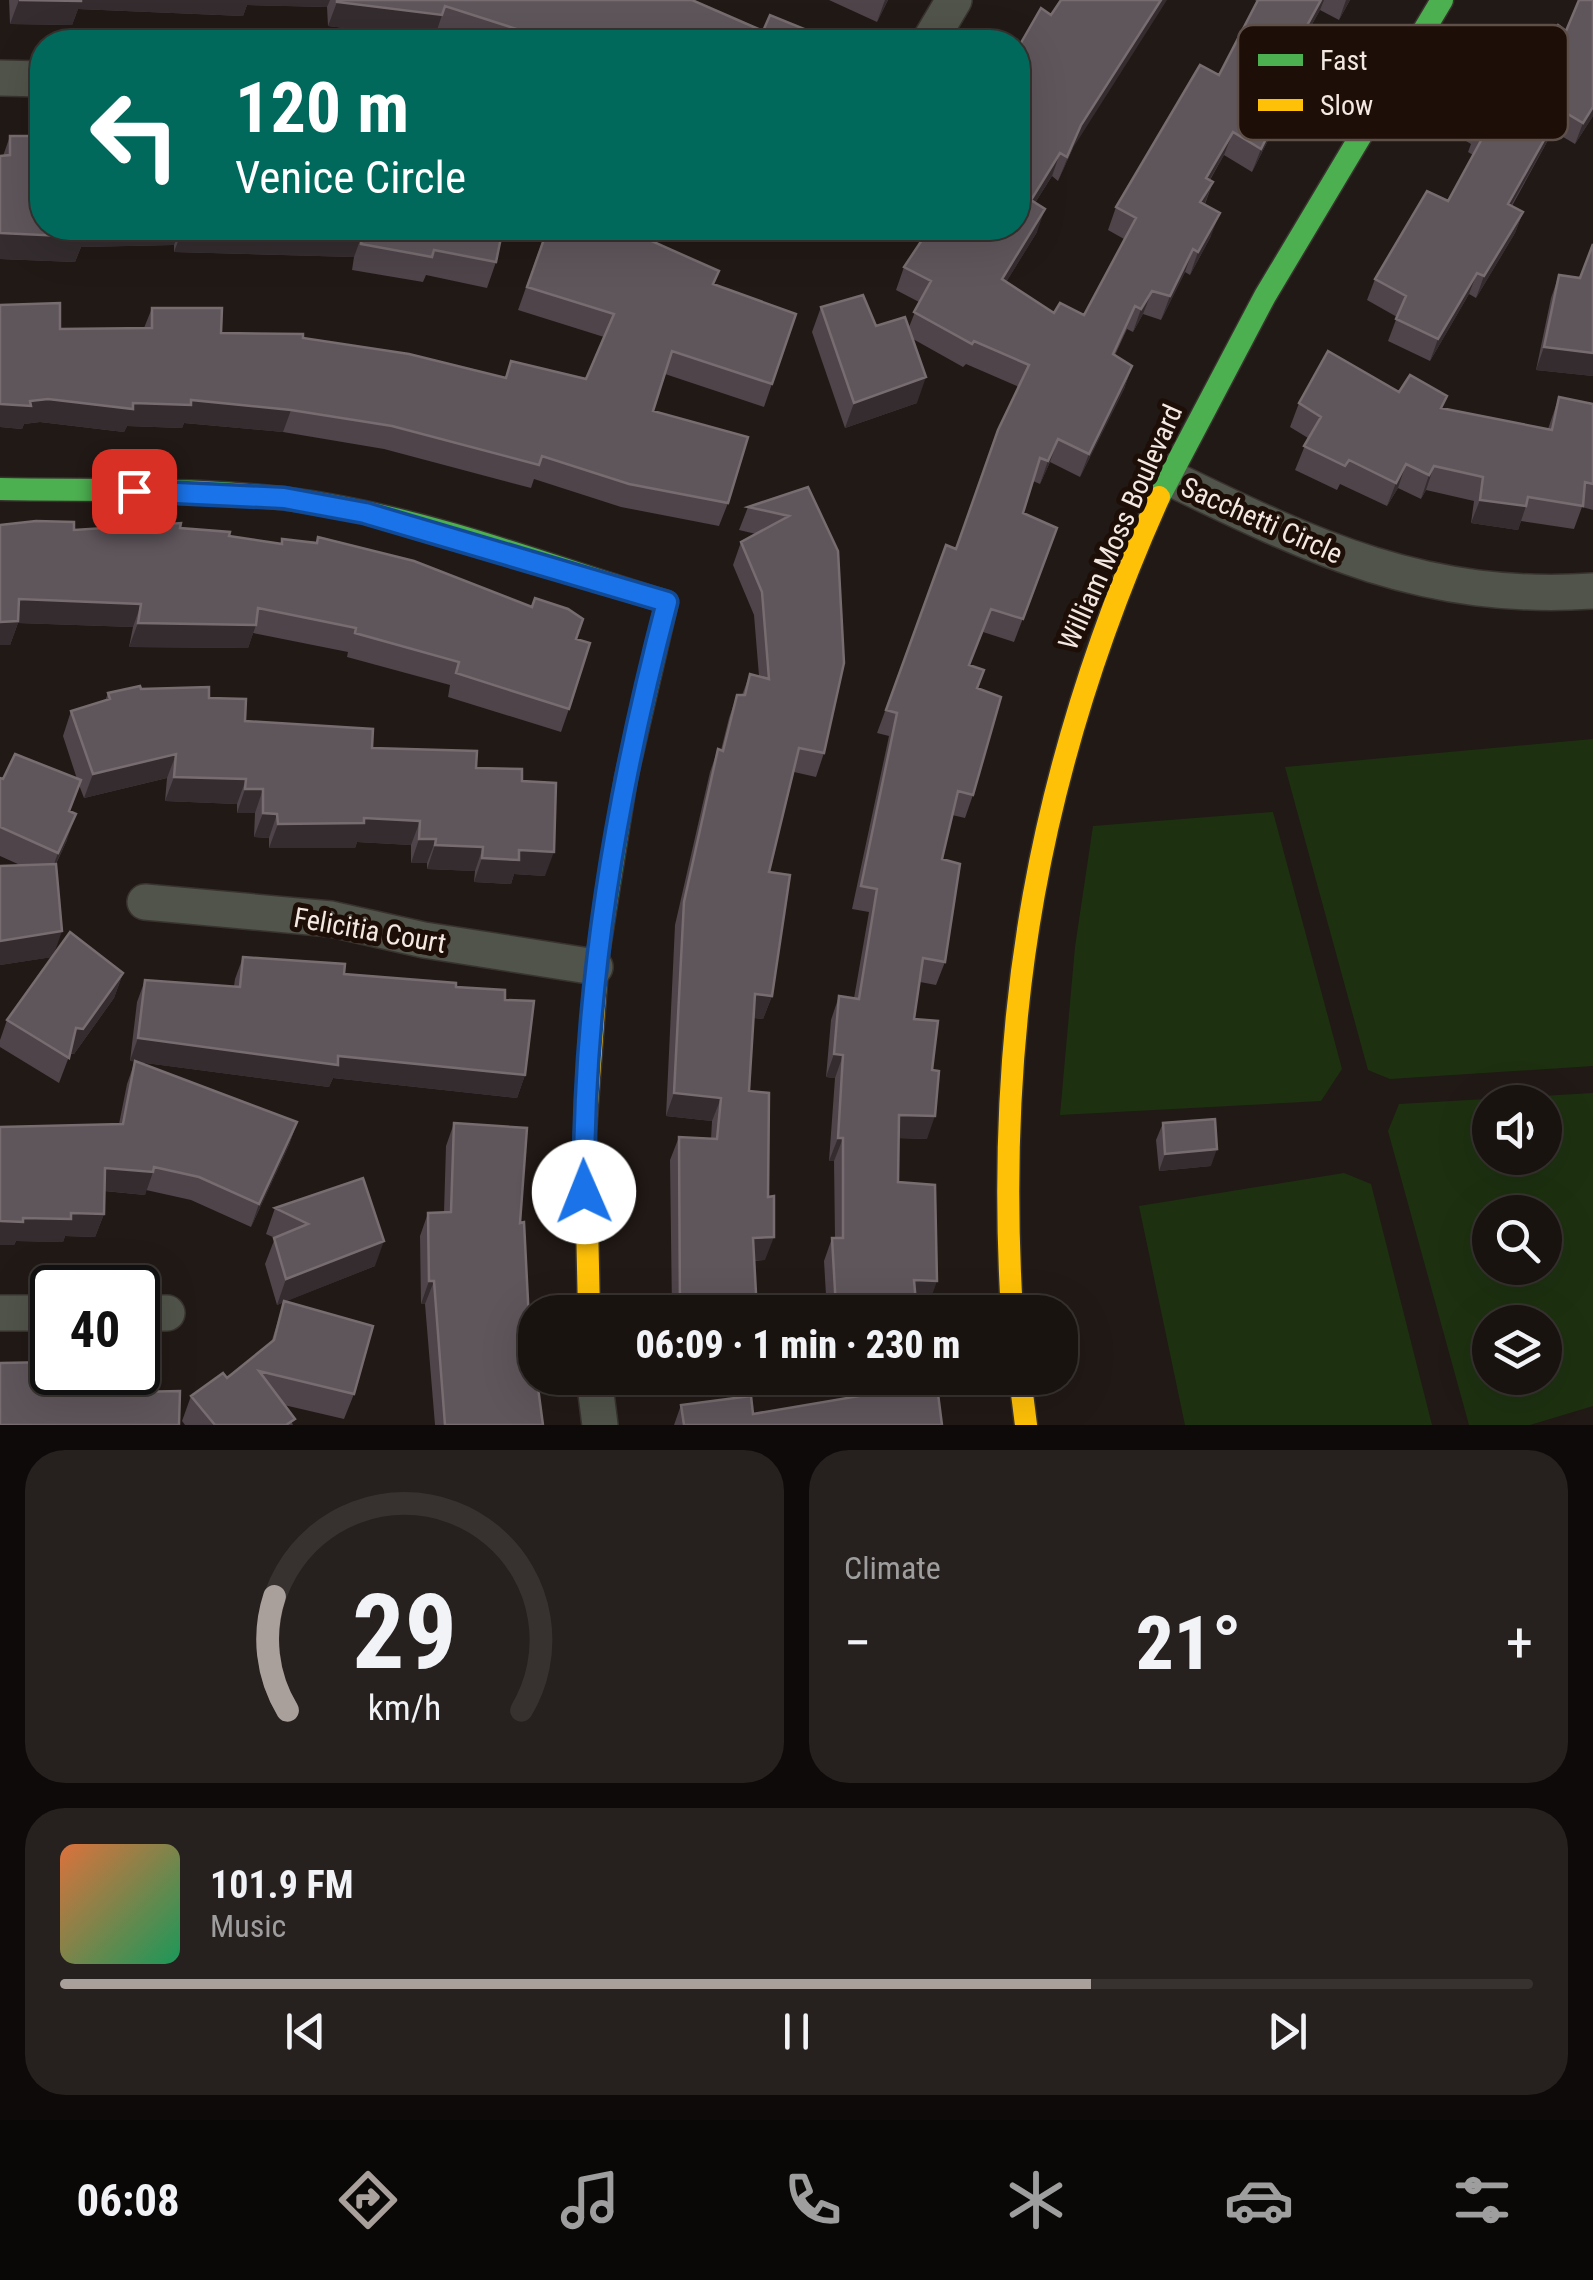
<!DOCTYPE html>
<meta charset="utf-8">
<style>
body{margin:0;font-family:"Roboto Condensed",sans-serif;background:#26201e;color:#f1f3f6;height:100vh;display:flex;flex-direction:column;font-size:38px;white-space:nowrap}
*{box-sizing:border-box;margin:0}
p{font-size:32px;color:#9f9e9f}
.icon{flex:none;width:55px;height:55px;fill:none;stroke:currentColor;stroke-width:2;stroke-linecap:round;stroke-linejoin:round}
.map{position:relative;height:1425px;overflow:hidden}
.sheet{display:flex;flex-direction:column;gap:25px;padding:25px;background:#0e0a09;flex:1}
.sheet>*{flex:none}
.banner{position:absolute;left:30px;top:30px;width:1000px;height:210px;border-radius:40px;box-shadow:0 10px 40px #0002,0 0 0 2px #373230;background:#00695c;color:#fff;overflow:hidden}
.tools{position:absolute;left:1472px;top:1085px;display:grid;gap:20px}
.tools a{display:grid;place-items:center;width:90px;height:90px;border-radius:50%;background:#191310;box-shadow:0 10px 40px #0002,0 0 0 2px #373230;font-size:50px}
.speed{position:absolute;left:30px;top:1265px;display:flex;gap:20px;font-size:50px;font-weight:700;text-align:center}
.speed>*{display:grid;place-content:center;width:130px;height:130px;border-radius:50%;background:#191310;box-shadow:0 10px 40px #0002,0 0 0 2px #373230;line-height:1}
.speed .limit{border:5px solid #111;border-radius:15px;background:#fff;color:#111}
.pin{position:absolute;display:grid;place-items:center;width:85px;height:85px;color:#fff;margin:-42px;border-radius:20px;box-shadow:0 5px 15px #0006}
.me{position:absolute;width:110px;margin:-55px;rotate:359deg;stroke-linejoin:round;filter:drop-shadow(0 0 8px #0008)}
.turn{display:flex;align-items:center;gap:35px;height:210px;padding:0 40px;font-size:45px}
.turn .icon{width:130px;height:130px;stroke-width:2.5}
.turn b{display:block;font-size:70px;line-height:85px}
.big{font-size:75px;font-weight:800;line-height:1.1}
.sheet .widget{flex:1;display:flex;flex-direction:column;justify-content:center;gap:15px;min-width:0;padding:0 35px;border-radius:40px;background:#26201e}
.sheet .dial{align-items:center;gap:0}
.dial svg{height:260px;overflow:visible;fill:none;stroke:#373230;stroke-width:7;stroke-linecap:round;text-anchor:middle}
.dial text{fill:#f1f3f6;stroke:none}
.song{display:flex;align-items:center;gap:30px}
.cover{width:120px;height:120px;border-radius:15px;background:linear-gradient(135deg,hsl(20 70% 55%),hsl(150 70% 35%))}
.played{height:10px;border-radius:5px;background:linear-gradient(90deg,#aaa09b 70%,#373230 70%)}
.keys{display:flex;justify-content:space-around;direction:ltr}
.heat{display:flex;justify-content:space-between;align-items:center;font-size:55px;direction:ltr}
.sheet .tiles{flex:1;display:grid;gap:25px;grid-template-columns:1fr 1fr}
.widget:last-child{grid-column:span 2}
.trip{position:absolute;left:518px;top:1295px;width:560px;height:100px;border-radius:40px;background:#191310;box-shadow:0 10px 40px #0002,0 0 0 2px #373230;font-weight:800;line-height:100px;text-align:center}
.menu{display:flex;height:160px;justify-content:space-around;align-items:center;background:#0a0806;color:#9f9e9f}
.menu .icon{width:70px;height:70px}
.menu .selected{color:#aaa09b}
.menu b{font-size:45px;color:#f1f3f6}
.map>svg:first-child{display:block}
.pitch{fill:#1d3110;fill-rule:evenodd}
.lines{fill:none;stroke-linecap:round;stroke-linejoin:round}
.street-casing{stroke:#39332f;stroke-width:38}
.fast-casing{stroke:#39332f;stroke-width:25}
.slow-casing{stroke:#39332f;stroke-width:25}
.street{stroke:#51544a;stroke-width:35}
.fast{stroke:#4caf50;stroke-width:22}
.slow{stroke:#ffc107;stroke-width:22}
.wall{fill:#4e444a}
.shaded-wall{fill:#342c2e}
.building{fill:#5f565b;stroke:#776d70;stroke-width:2.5}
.route-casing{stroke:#114b97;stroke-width:25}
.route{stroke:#1a73e8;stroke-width:18}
.labels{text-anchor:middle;stroke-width:10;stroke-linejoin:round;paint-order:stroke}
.street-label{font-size:28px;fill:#f4e8e3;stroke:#1d0e07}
.key{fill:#1d0e07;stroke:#5e4f49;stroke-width:2.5}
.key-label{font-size:28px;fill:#f4e8e3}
</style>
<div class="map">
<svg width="1593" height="1425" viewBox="0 0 1593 1425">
<rect width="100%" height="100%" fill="#211915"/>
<!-- pitch -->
<path class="pitch" d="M1593 739V1066L1390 1079 1368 1070 1285 767Z
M1273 812 1342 1069 1321 1101 1060 1115 1075 947 1093 826Z
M1593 1093V1406L1530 1425H1469L1388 1131 1399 1104ZM1490 1102H1545V1158H1490ZM1490 1212H1545V1268H1490ZM1490 1322H1545V1378H1490Z
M1344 1173 1371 1184 1432 1425H1185L1139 1206Z"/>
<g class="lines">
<!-- street casing -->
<g class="street-casing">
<path id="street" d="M929 42 954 0
M0 78 42 79
M1168 477C1314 548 1426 602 1593 591
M145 902 331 919 424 940 595 967
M0 1313H52
M138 1313H167
M594 1378 600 1425"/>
</g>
<!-- fast casing -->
<g class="fast-casing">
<path id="fast" d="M0 489C110 491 220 486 329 505 444 525 555 568 667 602L626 778 598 954
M1159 497 1265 296 1442 0"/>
</g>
<!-- slow casing -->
<g class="slow-casing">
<path id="slow" d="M589 1312 585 1132 598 954
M1012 1312C994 1020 1039 764 1159 497
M1020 1378 1026 1425"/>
</g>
<!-- street -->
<use href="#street" class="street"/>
<!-- fast -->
<use href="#fast" class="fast"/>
<!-- slow -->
<use href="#slow" class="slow"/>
</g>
<!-- wall -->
<path class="wall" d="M9 0H692L763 31 836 42H474L437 31 434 39 328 26 327 7 247 5 243 16 78 9 72 25 10 24Z
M829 0H888L877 22Z
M1255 0H1350L1339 20 1320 10 1295 55 1300 69 1307 73 1299 97 1285 119 1280 117 1252 172 1224 155 1210 180 1213 182 1205 204 1211 236 1190 275 1185 272 1161 320 1143 314 1133 332 1127 329 1115 355 1132 366 1124 389 1080 477 1050 462 1040 484 1033 481 1023 513 1057 528 1014 642 983 632 969 665 978 689 973 795 965 818 952 815 942 859 945 962 936 985 920 982 914 1019 932 1070 927 1139 899 1138 898 1182 929 1304H915L912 1312H827L824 1261 832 1238H835L834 1161H829L835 1078 826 1077 831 1020 839 996 854 998 869 912 852 909 889 736 877 733 946 545 956 549 1019 387 966 364 963 367 913 339 917 403 845 428 812 332 821 307 876 326 909 327 919 302 896 290 904 267 1018 228V48L1073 148 1058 181 1052 176 1035 203 1037 232 1006 282 1054 313 1084 315 1124 239 1108 230 1116 207 1219 75 1257 2Z
M1593 0V116L1575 144 1553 131 1512 206 1523 212 1515 233 1476 298 1469 294 1430 361 1388 341 1397 317 1367 300 1375 279 1448 201 1473 155 1468 152 1471 144 1461 138 1468 116 1542 46 1566 31Z
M10 136H42V228H503L496 262 487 288 426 275 423 282 352 270 354 257 174 252V245L81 247 75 262 0 259V156H3Z
M547 228 629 232 714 285 796 314 764 407 665 374 653 411 728 503 719 526 621 507 534 479 531 488 384 449 283 432 184 423 182 428 127 426 124 432 40 422 24 424 22 429 0 427V305L60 329 144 328 152 308 221 333 303 338 505 378 511 361 586 379 604 337 518 310Z
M1559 275 1580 278 1593 376 1536 370 1551 298Z
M1399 392 1442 408 1548 429 1559 397 1593 404V510L1582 507 1574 529 1521 521 1518 530 1471 523 1474 501 1426 490 1421 499 1398 488 1387 506 1340 484 1337 490 1295 470 1308 438 1290 427 1299 403Z
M808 487 824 753 816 777 794 772 769 872 772 996 763 1019 754 1018 749 1091 765 1260 754 1261 757 1312H672L670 1160 679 1137 711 1139 712 1121 666 1116 675 925 710 772 718 749 721 750 729 718 737 695H742L750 674 759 676 754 615 733 565 741 542 756 534 739 530 748 507Z
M180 528 281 544 282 539 316 542 318 537 576 640 569 709 561 732 448 697 450 685 347 657 348 652 253 633 248 648 129 647 133 627 18 623 10 645H0L74 530Z
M141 689 209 698 245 721 372 748 476 768 522 781 545 876 514 874 511 884 474 882 475 871 427 869V863H411V845L357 842 355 848H269V838L254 837 255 813H237V804L165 801 167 778 84 798 79 785 70 811 67 840 56 864 53 955 123 973 114 998 74 1054H70L59 1083 0 1047V1040L7 1020 52 957 0 965V866L20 865 0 856V778L3 779H77L63 736 71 711 105 701 108 693Z
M243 957 344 974 456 987 505 1000 525 1075 517 1098 333 1078 329 1087 138 1062 297 1122 289 1145 251 1227 191 1200 146 1190 145 1195 104 1191V1214L95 1237 65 1236 63 1242 16 1241 14 1245H0L119 1124 127 1084 135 1061H130L137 1002 145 980 234 986 235 979Z
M454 1123 520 1223 532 1380 543 1425H435L425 1304H421L420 1236 428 1213 444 1212 446 1146Z
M1163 1123 1211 1166 1159 1171 1156 1140Z
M363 1178 375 1266 286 1301 354 1394 344 1419 284 1405 293 1425H185L182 1421 191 1396 227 1378 271 1343 284 1302 277 1305 265 1264 275 1238 266 1234 275 1208Z
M863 1378H912L942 1425H674L681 1405 753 1414 860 1396 859 1388Z"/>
<!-- shaded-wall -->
<path class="shaded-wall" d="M19 0H330L327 7 247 5 243 16 78 9 72 25 10 24Z
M885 0H888L877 22Z
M1161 0H1167L1073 148 1058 181 1081 125Z
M1321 0H1324L1320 10 1283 76 1292 53Z
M1346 0H1350L1339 20Z
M337 2 442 15 434 39 328 26Z
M1307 73 1299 97 1285 119 1293 96Z
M1288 94 1280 117 1252 172 1261 149Z
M1593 107V116L1575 144 1583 123Z
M1561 110 1553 131 1500 225 1508 204Z
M1233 132 1224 155 1197 201 1206 178Z
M1060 153 1052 176 1022 223 1031 200Z
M1213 182 1204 205 1200 202Z
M1045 209 1037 232 994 302 1002 279Z
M1523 212 1515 233 1476 298 1484 276Z
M1220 213 1211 236 1190 275 1198 252Z
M82 228H181L174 245 81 247 75 262 0 259V233Z
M183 228H214L363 232 354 257 174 252Z
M1193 249 1185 272 1161 320 1170 296Z
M1477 273 1469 294 1430 361 1438 339Z
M1152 291 1143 314 1133 332 1141 309Z
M1544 347 1593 353V376L1536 370Z
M1132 366 1124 389 1080 477 1089 454Z
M926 377 917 403 845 428 854 403Z
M48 399 133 403 191 400 291 410 283 432 184 423 182 428 127 426 124 432 40 422 24 424 22 429 0 427V404Z
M1058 439 1050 462 1040 484 1048 461Z
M1406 464 1398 488 1387 506 1396 483Z
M1434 466 1426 490 1421 499 1429 475Z
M1480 500 1526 506 1518 530 1471 523Z
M19 599 141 604 133 627 18 623 10 645H0V622Z
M138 623 256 625 248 648 129 647Z
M176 754 167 778 84 798 93 774Z
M174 777 246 779 237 804 165 801Z
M245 789H263L255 813H237Z
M263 813 277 814 269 838 254 837Z
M76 814 67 840 49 878 58 853Z
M364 818 420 821 411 845 357 842 355 848H269L278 824Z
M419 839H436L427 863H411Z
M435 845 483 847 475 871 427 869Z
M519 850 554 852 545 876 514 874 511 884 474 882 482 858Z
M62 931 53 957 0 965V941Z
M123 973 114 998 74 1054 67 1053 76 1028Z
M755 994 772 996 763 1019 746 1017Z
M138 1038 338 1056 525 1075 517 1098 333 1078 329 1087 130 1061Z
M834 1054 843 1055 835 1078 826 1077Z
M674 1093 721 1098 712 1121 666 1116Z
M899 1115 935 1116 927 1139 891 1138Z
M297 1122 289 1145 251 1227 259 1204Z
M838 1138H843L834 1161H829Z
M1217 1149 1211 1166 1159 1171 1165 1154Z
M105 1168 153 1172 145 1195 96 1190Z
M71 1213 104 1214 95 1237 65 1236 63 1242 16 1241 14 1245H0V1221Z
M774 1237 765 1260 745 1261 753 1238Z
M384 1241 375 1266 277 1305 286 1279Z
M914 1280 937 1281 929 1304H915L912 1312H834L836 1308Z
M429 1281H434L425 1304H421Z"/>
<!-- building -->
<path class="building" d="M19 0H81V1Z
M337 0H692L763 31 770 15 836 42H651L628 33 624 42H557L445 6 442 15 337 2Z
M1061 0H1161L1081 125 1067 157 1060 153 1031 200 1045 209 1002 279 1054 313 1060 303 1084 315 1136 218 1116 207 1200 65 1219 75 1258 0H1321L1292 53 1303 61 1300 69 1307 73 1293 96 1288 94 1261 149 1233 132 1206 178 1213 182 1200 202 1220 213 1198 252 1193 249 1170 296 1152 291 1141 309 1135 306 1113 354 1132 366 1089 454 1058 439 1048 461 1040 458 1023 513 1057 528 1023 619 991 609 969 665 984 670 977 688 1001 697 973 795 958 791 942 859 960 864 945 962 923 958 914 1019 938 1021 932 1070 939 1071 935 1116 899 1115 898 1182 935 1185 937 1281 914 1280 916 1303 836 1308 832 1238H843V1138H838L843 1055 834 1054 839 996 859 999 877 889 861 886 897 713 886 710 946 545 956 549 998 430 1029 365 974 341 972 344 914 312 931 281 904 267 930 228H1018V48L1041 8 1051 15Z
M1579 0H1593V107L1583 123 1561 110 1508 204 1523 212 1484 276 1477 273 1438 339 1396 319 1406 296 1375 279 1427 191 1448 201 1484 135 1476 130 1480 124 1468 116 1521 34 1542 46 1558 25 1566 31Z
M10 136H42V228H84V237L0 233V156L10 155Z
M214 228H503L496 262 434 250 432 257 361 244 363 232Z
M548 228H631L629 231 719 271 713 284 796 314 772 384 672 351 653 411 748 437 728 503 629 484 542 456 539 465 392 426 291 410 191 400V405L133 403V409L48 399 30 401 31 406 0 404V305L60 303V329L152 328V308H222L221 333 303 334V338L409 354 506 378 511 361 586 379 614 314 527 287Z
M1593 244V353L1544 347 1559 275 1580 278Z
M863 295 876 326 905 317 926 377 854 403 821 307Z
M1328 351 1399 392 1410 375 1447 396 1441 408 1552 430 1559 397 1593 404V484L1585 482 1583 506 1528 497 1526 506 1480 500 1483 477 1434 466 1429 475 1406 464 1396 483 1349 460 1345 466 1304 446 1321 417 1299 403Z
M808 487 838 551 844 663 824 753 799 748 769 872 790 875 772 996 755 994 749 1091 769 1093 768 1197 774 1196V1237L753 1238 757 1312H680L679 1137 717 1139 721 1098 674 1093 684 902 718 749 723 751 737 695H745L750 674 769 679 762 592 741 542 789 516 748 507Z
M36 521 74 522V530L181 523 180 528 230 532 229 536 282 544V539L317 543 318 537 414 561 532 607 535 598 568 609 583 619 576 639 590 643 569 709 456 673 459 662 355 633 356 628 258 608 256 625 138 623 141 604 19 599 18 621 0 622V525Z
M140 686 141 689 209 687V698L246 699 245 721 373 729 372 748 477 751 476 768 522 769V781L556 783 554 852 519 850V860L482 858 483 847 435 845 436 839H419L420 821 364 818V823L278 824 277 814 263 813V789H245L246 779 174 777 176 754 93 774 71 711 110 699 108 693Z
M15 754 81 780 69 811 76 814 58 853 0 827V778L3 779Z
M56 864 62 931 0 941V866Z
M70 932 123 973 83 1029 76 1028 69 1058 7 1020Z
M243 957 345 964 344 974 456 983V987L505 990V1000L534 1001 525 1075 338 1056V1065L138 1038 145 980 240 987Z
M135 1061 297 1122 259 1204 199 1177 154 1167 153 1172 105 1168 104 1214 71 1213V1219L23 1218V1222L0 1221V1127L123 1124Z
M1215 1119 1217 1149 1165 1154 1163 1123Z
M454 1123 527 1128 520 1223 524 1222 532 1380H537L543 1425H445L434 1281H429L428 1213 451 1212Z
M363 1178 384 1241 286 1279 274 1238 308 1224 275 1208Z
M284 1301 373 1326 354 1394 259 1371 295 1419 286 1425H215L191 1396 223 1373 227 1378 274 1340Z
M52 1362V1372H85V1393L180 1391 179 1425H0V1363Z
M869 1378H912V1380L936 1378 942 1425H684L681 1405 751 1396 753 1414 871 1394Z"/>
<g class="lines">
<!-- route casing -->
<g class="route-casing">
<path id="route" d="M134 491 284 498 365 513 667 602C616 796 583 990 584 1192"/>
</g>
<!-- route -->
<use href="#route" class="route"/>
</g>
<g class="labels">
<!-- street labels -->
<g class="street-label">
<text transform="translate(1262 520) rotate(24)" y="10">Sacchetti Circle</text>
<text transform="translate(1120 527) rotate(-66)" y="10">William Moss Boulevard</text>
<text transform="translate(370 930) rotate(10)" y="10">Felicitia Court</text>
</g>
</g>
<!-- legend -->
<rect x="1238" y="25" width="330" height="115" rx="15" class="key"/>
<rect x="1258" y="54" width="45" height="12" fill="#4caf50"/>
<rect x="1258" y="99" width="45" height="12" fill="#ffc107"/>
<g class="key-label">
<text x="1320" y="70">Fast</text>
<text x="1320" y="115">Slow</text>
</g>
</svg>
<div class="tools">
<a><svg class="icon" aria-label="sound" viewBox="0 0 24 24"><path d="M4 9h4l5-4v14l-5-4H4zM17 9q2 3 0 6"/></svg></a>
<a><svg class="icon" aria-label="search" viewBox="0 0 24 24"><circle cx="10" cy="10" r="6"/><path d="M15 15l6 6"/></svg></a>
<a><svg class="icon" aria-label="layers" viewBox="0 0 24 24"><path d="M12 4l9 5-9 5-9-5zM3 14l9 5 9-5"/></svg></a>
</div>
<div class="speed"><div class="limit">40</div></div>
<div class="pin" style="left:134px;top:491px;background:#d93025"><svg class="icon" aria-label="arrive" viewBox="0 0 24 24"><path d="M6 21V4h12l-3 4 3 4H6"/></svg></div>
<svg class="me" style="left:584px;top:1192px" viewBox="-20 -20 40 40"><circle r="19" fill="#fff"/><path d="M0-13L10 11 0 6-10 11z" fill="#1a73e8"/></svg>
<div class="trip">06:09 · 1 min · 230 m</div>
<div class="banner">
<div class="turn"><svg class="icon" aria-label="left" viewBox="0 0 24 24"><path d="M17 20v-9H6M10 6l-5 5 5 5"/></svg><div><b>120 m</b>Venice Circle</div></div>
</div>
</div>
<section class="sheet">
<div class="tiles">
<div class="widget dial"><svg viewBox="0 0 100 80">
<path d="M14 69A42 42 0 1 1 86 69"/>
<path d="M14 69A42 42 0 0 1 10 34" stroke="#aaa09b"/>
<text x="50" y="56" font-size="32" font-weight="700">29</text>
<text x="50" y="72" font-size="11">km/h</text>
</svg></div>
<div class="widget"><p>Climate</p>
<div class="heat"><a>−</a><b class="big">21°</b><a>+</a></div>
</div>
<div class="widget">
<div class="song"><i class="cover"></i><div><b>101.9 FM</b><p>Music</p></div></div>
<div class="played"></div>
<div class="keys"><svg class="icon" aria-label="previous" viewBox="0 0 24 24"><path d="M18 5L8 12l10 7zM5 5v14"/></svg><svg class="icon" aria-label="pause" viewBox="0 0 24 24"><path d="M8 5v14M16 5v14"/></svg><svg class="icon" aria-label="next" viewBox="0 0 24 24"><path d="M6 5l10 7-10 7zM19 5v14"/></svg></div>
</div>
</div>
</section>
<nav class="menu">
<b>06:08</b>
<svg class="icon selected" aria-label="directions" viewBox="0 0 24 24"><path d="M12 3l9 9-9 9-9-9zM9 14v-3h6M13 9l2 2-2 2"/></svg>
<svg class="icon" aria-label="music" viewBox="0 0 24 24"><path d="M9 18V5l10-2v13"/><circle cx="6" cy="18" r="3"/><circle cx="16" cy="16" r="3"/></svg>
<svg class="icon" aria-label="phone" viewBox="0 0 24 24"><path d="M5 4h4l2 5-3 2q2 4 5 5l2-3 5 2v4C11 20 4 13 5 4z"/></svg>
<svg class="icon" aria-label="climate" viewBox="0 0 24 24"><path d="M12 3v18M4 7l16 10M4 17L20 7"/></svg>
<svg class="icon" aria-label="car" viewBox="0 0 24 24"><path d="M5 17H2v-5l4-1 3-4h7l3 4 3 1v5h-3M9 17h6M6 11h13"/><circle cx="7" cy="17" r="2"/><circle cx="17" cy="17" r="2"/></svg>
<svg class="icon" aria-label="filters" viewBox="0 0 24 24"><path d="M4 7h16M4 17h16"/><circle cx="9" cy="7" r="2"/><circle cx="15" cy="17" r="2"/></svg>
</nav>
